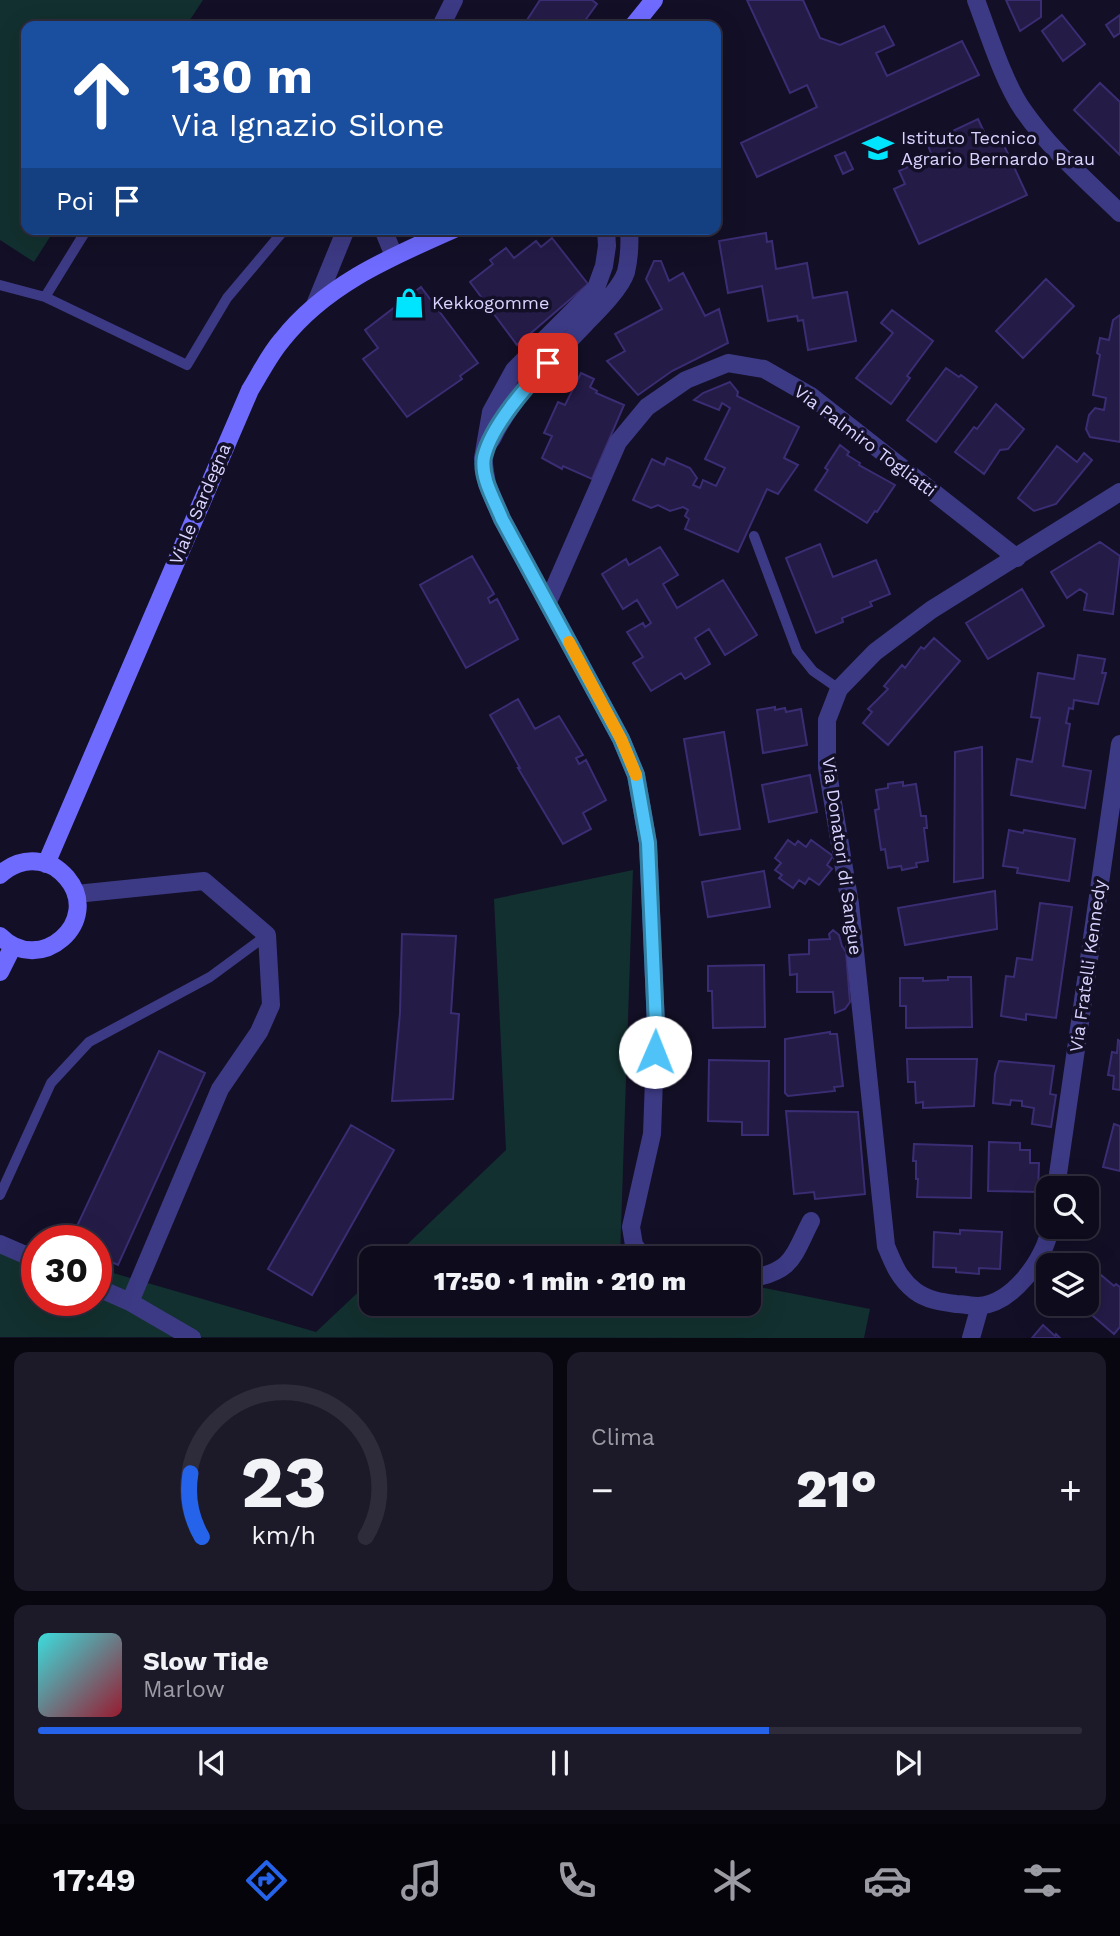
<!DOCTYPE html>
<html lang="it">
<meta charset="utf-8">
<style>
body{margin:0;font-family:"Work Sans",sans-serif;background:#1c1929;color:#f1f3f6;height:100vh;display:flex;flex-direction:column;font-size:26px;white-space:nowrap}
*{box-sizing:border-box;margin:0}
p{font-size:23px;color:#9b9ba3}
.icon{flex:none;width:38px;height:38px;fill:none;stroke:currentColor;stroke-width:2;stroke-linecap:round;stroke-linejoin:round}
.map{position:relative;height:1338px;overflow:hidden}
.drawer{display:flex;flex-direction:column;gap:14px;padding:14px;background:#08060f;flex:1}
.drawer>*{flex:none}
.top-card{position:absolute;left:21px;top:21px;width:700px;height:214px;border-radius:14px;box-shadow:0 7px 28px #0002,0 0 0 2px #2e2b3b;background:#1a4fa0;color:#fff;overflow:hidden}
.controls{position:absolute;left:1036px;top:1176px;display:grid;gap:14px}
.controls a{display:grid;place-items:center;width:63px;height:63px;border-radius:14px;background:#0e0b1c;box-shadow:0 7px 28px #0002,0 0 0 2px #2e2b3b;font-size:35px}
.speed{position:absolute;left:21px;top:1225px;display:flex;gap:14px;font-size:35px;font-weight:700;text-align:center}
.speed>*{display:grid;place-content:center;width:91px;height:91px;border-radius:50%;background:#0e0b1c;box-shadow:0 7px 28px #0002,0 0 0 2px #2e2b3b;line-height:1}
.speed .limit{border:10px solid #d22;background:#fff;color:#111}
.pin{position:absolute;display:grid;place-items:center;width:60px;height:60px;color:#fff;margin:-30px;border-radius:14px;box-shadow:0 4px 10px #0006}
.me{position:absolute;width:77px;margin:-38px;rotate:1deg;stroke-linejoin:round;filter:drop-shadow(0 0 5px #0008)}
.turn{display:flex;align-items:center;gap:24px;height:147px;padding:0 35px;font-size:32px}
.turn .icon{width:91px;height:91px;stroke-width:2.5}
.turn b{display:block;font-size:49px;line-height:60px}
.then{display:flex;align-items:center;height:66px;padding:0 35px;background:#0003;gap:14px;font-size:26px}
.big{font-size:52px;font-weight:800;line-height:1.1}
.drawer .card{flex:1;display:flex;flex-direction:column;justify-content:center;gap:10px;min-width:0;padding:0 24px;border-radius:14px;background:#1c1929}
.drawer .dial{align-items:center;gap:0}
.dial svg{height:182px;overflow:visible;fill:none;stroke:#2e2b3b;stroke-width:7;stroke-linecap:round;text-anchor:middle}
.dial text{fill:#f1f3f6;stroke:none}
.song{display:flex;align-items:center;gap:21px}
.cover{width:84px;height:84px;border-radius:10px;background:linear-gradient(135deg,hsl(180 70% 55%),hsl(350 70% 35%))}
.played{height:7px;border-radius:4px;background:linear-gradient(90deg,#2563eb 70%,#2e2b3b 70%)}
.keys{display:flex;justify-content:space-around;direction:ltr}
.heat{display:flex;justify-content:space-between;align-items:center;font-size:38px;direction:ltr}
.drawer .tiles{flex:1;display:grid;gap:14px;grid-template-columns:1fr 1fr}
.card:last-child{grid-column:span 2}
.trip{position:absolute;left:359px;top:1246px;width:402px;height:70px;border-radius:14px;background:#0e0b1c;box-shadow:0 7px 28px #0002,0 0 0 2px #2e2b3b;font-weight:800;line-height:70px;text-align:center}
.tab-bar{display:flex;height:112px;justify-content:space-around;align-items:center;background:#06040b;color:#9b9ba3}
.tab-bar .icon{width:49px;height:49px}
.tab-bar .on{color:#2563eb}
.tab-bar b{font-size:32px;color:#f1f3f6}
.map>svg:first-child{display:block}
.green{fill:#12302f}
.building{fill:#241b47;stroke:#3b2d73;stroke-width:2}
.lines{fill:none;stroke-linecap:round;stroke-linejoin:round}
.lane{stroke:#3d3a85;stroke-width:10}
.street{stroke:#3d3a85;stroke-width:18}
.secondary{stroke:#6f6bff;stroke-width:18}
.route-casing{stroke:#337fa1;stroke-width:18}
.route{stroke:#4fc3f7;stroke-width:12}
.slow{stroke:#f59e0b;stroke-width:12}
.labels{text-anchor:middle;stroke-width:7;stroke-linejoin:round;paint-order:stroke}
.poi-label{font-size:18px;fill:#d9d4ff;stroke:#130f26;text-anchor:start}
.street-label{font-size:18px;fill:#d9d4ff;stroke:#130f26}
</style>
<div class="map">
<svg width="1120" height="1338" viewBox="0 0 1120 1338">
<rect width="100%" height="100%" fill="#130f26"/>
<!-- green -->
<path class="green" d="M0 0H203L186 26H26V229H55L34 262 0 240Z
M633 870 620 1258H393L506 1150 494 899Z
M0 1240 37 1251V1300H96V1268L316 1332 371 1280V1304H749V1285L870 1309 864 1338 0 1337Z"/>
<!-- building -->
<path class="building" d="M540 0H592L597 4 581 26H528L525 23Z
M747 0H803L820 38 840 45 884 26 894 45 876 53 887 76 962 41 979 75 757 177 741 143 817 107 807 85 790 93Z
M1006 0H1041V17L1020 31Z
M1062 15 1085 44 1063 61 1042 31Z
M1120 15V33L1114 37 1106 25Z
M1100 83 1120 102V155L1074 110Z
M978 119 990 145 1001 139 1027 195 919 244 894 189 905 184 899 171 932 156 927 143Z
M845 152 853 169 843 174 835 156Z
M766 233 767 242 772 241 776 269 807 263 813 298 847 292 856 341 808 350 803 320 798 321 797 316 768 321 762 286 728 293 719 241Z
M552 238 588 284 517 345 470 282 493 264 490 260 506 248 514 258 536 241 541 247Z
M654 261H661L669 281 683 273 705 316 719 309 728 343 672 371 638 395 607 361 625 351 615 334 662 309 646 279Z
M1046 279 1074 306 1023 358 996 331Z
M421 287 478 363 460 376 462 379 407 417 363 359 378 348 365 330Z
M892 310 933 341 907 376 910 378 891 404 856 378 893 333 881 323Z
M1120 315V442L1090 437 1086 429 1089 415 1095 408 1104 410 1106 398 1093 395 1100 355 1097 353 1100 338 1109 340 1113 320Z
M946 368 959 377 961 375 977 387 936 442 907 420Z
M581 373 594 379 590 387 597 391 596 393 624 405 592 479 563 466 562 469 542 458 552 436 544 433 558 402 565 405Z
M730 382 738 392 737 396 799 427 784 458 798 465 778 494 767 489 738 552 685 529 689 519 685 516 688 510 683 507 670 511 658 505 651 508 633 500 652 459 664 465 667 458 690 468 697 478 693 485 700 488 703 480 716 486 725 468 705 459 730 408 722 403 719 410 694 400 703 393Z
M996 404 1024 429 1008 449 1000 450 984 474 955 452 974 427 977 429Z
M840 445 849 452 847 455 860 463 859 465 895 485 877 512 875 511 867 523 815 490 828 470 825 468Z
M1057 446 1077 462 1084 453 1092 460 1056 504 1034 511 1018 498Z
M1100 542 1120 556 1113 614 1084 610 1087 594 1080 589 1067 598 1051 572Z
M820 544 833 577 876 560 890 594 870 602 872 606 842 618 843 622 816 633 786 558Z
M660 547 678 575 663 584 677 608 723 580 757 635 725 655 709 629 695 638 710 664 685 679 681 673 651 691 633 663 643 657 627 632 643 623 645 627 651 623 637 600 623 609 602 574 626 559 629 565Z
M472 556 494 594 488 598 490 603 497 599 518 639 466 668 420 585Z
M1022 589 1044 626 988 659 966 623Z
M934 638 960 661 888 745 863 723 872 712 868 709 888 689 884 686 902 665 905 668 921 647 924 649Z
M1078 655 1105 659 1102 673H1106L1098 704 1074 700 1073 709 1069 708 1066 723 1070 724 1063 766 1091 771 1085 808 1011 795 1017 759 1032 762 1040 718 1031 717 1038 673 1074 679Z
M518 699 535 729 559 716 583 755 576 758 579 764 586 760 606 800 583 813 591 829 563 844 518 768H520L490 715Z
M775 707V710L785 708 786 712 801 709 807 745 763 753 757 710Z
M724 732 740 829 700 835 684 739Z
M982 747 983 878 954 882 955 752Z
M810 775 817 812 769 822 762 785Z
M903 782V786L916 784 921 816H926L927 828H924L928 861 916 863 917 867 902 870 901 866 888 868 885 849 881 850 875 810 879 809 876 790 888 788V784Z
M1009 830 1023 833 1024 830 1075 839 1069 881 1017 873 1018 868 1003 866Z
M788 840 795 845 798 841 806 847 811 840 833 856 827 865 832 869 819 885 809 878 805 884 799 880 793 888 779 878 782 875 775 870 781 863 775 858Z
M764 871 770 907 708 917 702 882Z
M995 891 997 929 905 945 898 908Z
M1040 903 1072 907 1056 1018 1026 1014V1020L1001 1016 1006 976 1014 977 1017 958 1032 960Z
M833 930 839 935 842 946 846 952 850 1002 845 1009 835 1013 833 992H797V974L790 975 789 955 809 954V940L830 939 829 934Z
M402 934 456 936 451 1013 459 1014 453 1099 392 1101 400 1013Z
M764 965 765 1027 713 1028 712 991H708V966Z
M948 977H971L972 1027 906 1028V1006H900V978H923V981L948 980Z
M830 1032V1034H837L843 1086 834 1087 835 1091 788 1096 785 1093V1039Z
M1118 1040 1120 1041V1090L1113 1089 1114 1076 1108 1075 1112 1052 1117 1053Z
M159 1051 205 1073 118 1265 96 1255V1241H70Z
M907 1059H977L974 1106 923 1108V1102L916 1103 915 1082H908Z
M709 1060 769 1061 768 1135H742V1122L708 1121Z
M999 1061 1054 1066 1050 1094 1056 1095 1051 1127 1032 1124 1034 1108 1022 1106V1101L1011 1100 1010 1105 993 1103 995 1074Z
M786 1111 858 1112 865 1194 815 1199 814 1192 794 1194Z
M1114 1124 1120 1126V1171L1103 1167Z
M351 1125 394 1150 312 1295 268 1269Z
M989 1142 1020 1143V1150H1030V1163H1039L1038 1192 988 1191Z
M914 1144 972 1146 971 1198 917 1197 918 1179H916V1161H913Z
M960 1230 1002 1232 1000 1269 979 1268V1274L956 1272V1268L933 1267 934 1232 960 1234Z
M1087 1271 1097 1280 1101 1275 1114 1286 1116 1284 1120 1287V1327L1114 1334 1079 1304H1087Z
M1043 1325 1055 1336 1056 1334 1060 1338H1032Z"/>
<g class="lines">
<!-- lane -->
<path class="lane" d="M0 285 45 297 187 365 227 298 285 229
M45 297 87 229
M754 536 797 651 813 671 839 689
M0 1195 51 1083 89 1042 210 977 267 935"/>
<!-- street -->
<path class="street" d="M976 0C988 32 1004 83 1023 110 1050 149 1086 180 1120 213
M441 26 454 0
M383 229 394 256
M606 229 607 246 604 266 596 288 514 370 491 412 483 458 487 484 502 519 621 739 636 775 648 843 656 1025 652 1134 631 1227 634 1245 644 1258
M315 305 346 229
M492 439C513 394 552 359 586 323 598 311 621 288 626 272 629 259 630 243 629 229
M548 602 618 442 647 407 686 380 728 363 764 369 811 396 1017 558
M76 894 204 881 267 935 271 1005 259 1032 220 1089 130 1302
M1056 1188 1120 744
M1050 1227C1046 1259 1012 1304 978 1306 971 1306 963 1304 956 1304 941 1302 927 1300 915 1291 899 1279 893 1263 886 1246L850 904 827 767V720L839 689 875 652 931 610 1120 492
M0 1244 37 1260
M749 1279C793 1271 792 1258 811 1221
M96 1287 130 1302 192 1338
M971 1338 980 1306"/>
<!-- secondary -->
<path class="secondary" d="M633 26 654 0
M46 864 250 390C260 374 269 355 282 340 326 284 391 257 454 229
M0 875C10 865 25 859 40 862 51 863 60 870 67 878 103 921 40 977 0 936
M0 972 13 946"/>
</g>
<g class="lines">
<!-- route casing -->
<g class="route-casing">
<path id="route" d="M548 363C527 386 491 426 484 457 480 477 495 501 502 519L621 739 636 775 648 843 656 1025 655 1052"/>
</g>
<!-- route -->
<use href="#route" class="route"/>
<!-- slow -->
<path class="slow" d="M569 642 621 739 636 775"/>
</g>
<!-- icons -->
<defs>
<g id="school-bare" transform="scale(2.415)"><path d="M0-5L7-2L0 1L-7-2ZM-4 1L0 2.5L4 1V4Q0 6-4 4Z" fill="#00e5ff" stroke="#130f26" stroke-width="2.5" paint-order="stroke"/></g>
<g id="shop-bare" transform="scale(2.415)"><path d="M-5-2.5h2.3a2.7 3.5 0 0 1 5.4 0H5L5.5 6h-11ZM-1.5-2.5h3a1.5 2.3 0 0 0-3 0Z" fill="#00e5ff" stroke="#130f26" stroke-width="2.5" paint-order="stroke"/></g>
</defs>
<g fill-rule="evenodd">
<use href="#school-bare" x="878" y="148"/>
<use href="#shop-bare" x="409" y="303"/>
</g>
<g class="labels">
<!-- poi labels -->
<g class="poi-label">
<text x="901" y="144">Istituto Tecnico<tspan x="901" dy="21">Agrario Bernardo Brau</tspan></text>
<text x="432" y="309">Kekkogomme</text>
</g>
<!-- street labels -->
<g class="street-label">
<text transform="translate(865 441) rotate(37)" y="6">Via Palmiro Togliatti</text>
<text transform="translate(200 504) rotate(-67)" y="6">Viale Sardegna</text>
<text transform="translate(842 856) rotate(82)" y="6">Via Donatori di Sangue</text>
<text transform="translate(1088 966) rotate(-82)" y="6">Via Fratelli Kennedy</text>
</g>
</g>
</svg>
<div class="controls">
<a><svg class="icon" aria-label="search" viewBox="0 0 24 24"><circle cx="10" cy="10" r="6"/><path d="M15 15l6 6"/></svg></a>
<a><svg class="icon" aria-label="layers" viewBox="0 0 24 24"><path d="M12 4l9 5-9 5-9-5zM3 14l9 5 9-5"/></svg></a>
</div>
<div class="speed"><div class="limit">30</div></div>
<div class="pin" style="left:548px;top:363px;background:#d93025"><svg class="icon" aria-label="arrive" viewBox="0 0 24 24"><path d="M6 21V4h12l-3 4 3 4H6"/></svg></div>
<svg class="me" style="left:655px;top:1052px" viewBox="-20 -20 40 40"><circle r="19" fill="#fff"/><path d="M0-13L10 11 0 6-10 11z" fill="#4fc3f7"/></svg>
<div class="trip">17:50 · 1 min · 210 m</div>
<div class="top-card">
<div class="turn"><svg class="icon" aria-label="ahead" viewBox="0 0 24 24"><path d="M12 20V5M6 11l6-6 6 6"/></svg><div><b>130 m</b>Via Ignazio Silone</div></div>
<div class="then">Poi<svg class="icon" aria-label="arrive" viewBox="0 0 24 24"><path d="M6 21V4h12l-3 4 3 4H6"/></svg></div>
</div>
</div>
<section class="drawer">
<div class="tiles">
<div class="card dial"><svg viewBox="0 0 100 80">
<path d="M14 69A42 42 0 1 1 86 69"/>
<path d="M14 69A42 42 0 0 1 9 41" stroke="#2563eb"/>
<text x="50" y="56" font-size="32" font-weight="700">23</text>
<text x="50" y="72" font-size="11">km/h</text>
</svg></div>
<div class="card"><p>Clima</p>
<div class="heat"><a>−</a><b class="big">21°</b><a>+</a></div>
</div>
<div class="card">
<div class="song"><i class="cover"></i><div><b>Slow Tide</b><p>Marlow</p></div></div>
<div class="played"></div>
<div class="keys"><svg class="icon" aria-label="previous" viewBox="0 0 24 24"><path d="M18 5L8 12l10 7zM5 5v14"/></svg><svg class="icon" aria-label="pause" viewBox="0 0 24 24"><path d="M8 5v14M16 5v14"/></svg><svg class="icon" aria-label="next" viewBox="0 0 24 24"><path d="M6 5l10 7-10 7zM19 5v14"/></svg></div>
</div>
</div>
</section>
<nav class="tab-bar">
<b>17:49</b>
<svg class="icon on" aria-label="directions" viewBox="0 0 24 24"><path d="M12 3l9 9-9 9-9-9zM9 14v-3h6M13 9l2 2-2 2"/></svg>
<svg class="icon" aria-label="music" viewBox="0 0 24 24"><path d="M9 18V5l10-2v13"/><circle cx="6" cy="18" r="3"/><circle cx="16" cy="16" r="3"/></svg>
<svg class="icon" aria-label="phone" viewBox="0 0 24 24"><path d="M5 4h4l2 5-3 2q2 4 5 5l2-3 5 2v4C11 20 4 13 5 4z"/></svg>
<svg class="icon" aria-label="climate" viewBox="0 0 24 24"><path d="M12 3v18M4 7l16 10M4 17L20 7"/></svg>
<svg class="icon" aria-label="car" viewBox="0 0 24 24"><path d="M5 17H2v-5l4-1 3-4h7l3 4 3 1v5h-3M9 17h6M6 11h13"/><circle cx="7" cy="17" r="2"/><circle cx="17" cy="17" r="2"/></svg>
<svg class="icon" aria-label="filters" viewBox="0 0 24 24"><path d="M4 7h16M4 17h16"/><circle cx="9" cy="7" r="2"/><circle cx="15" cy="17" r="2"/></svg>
</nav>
